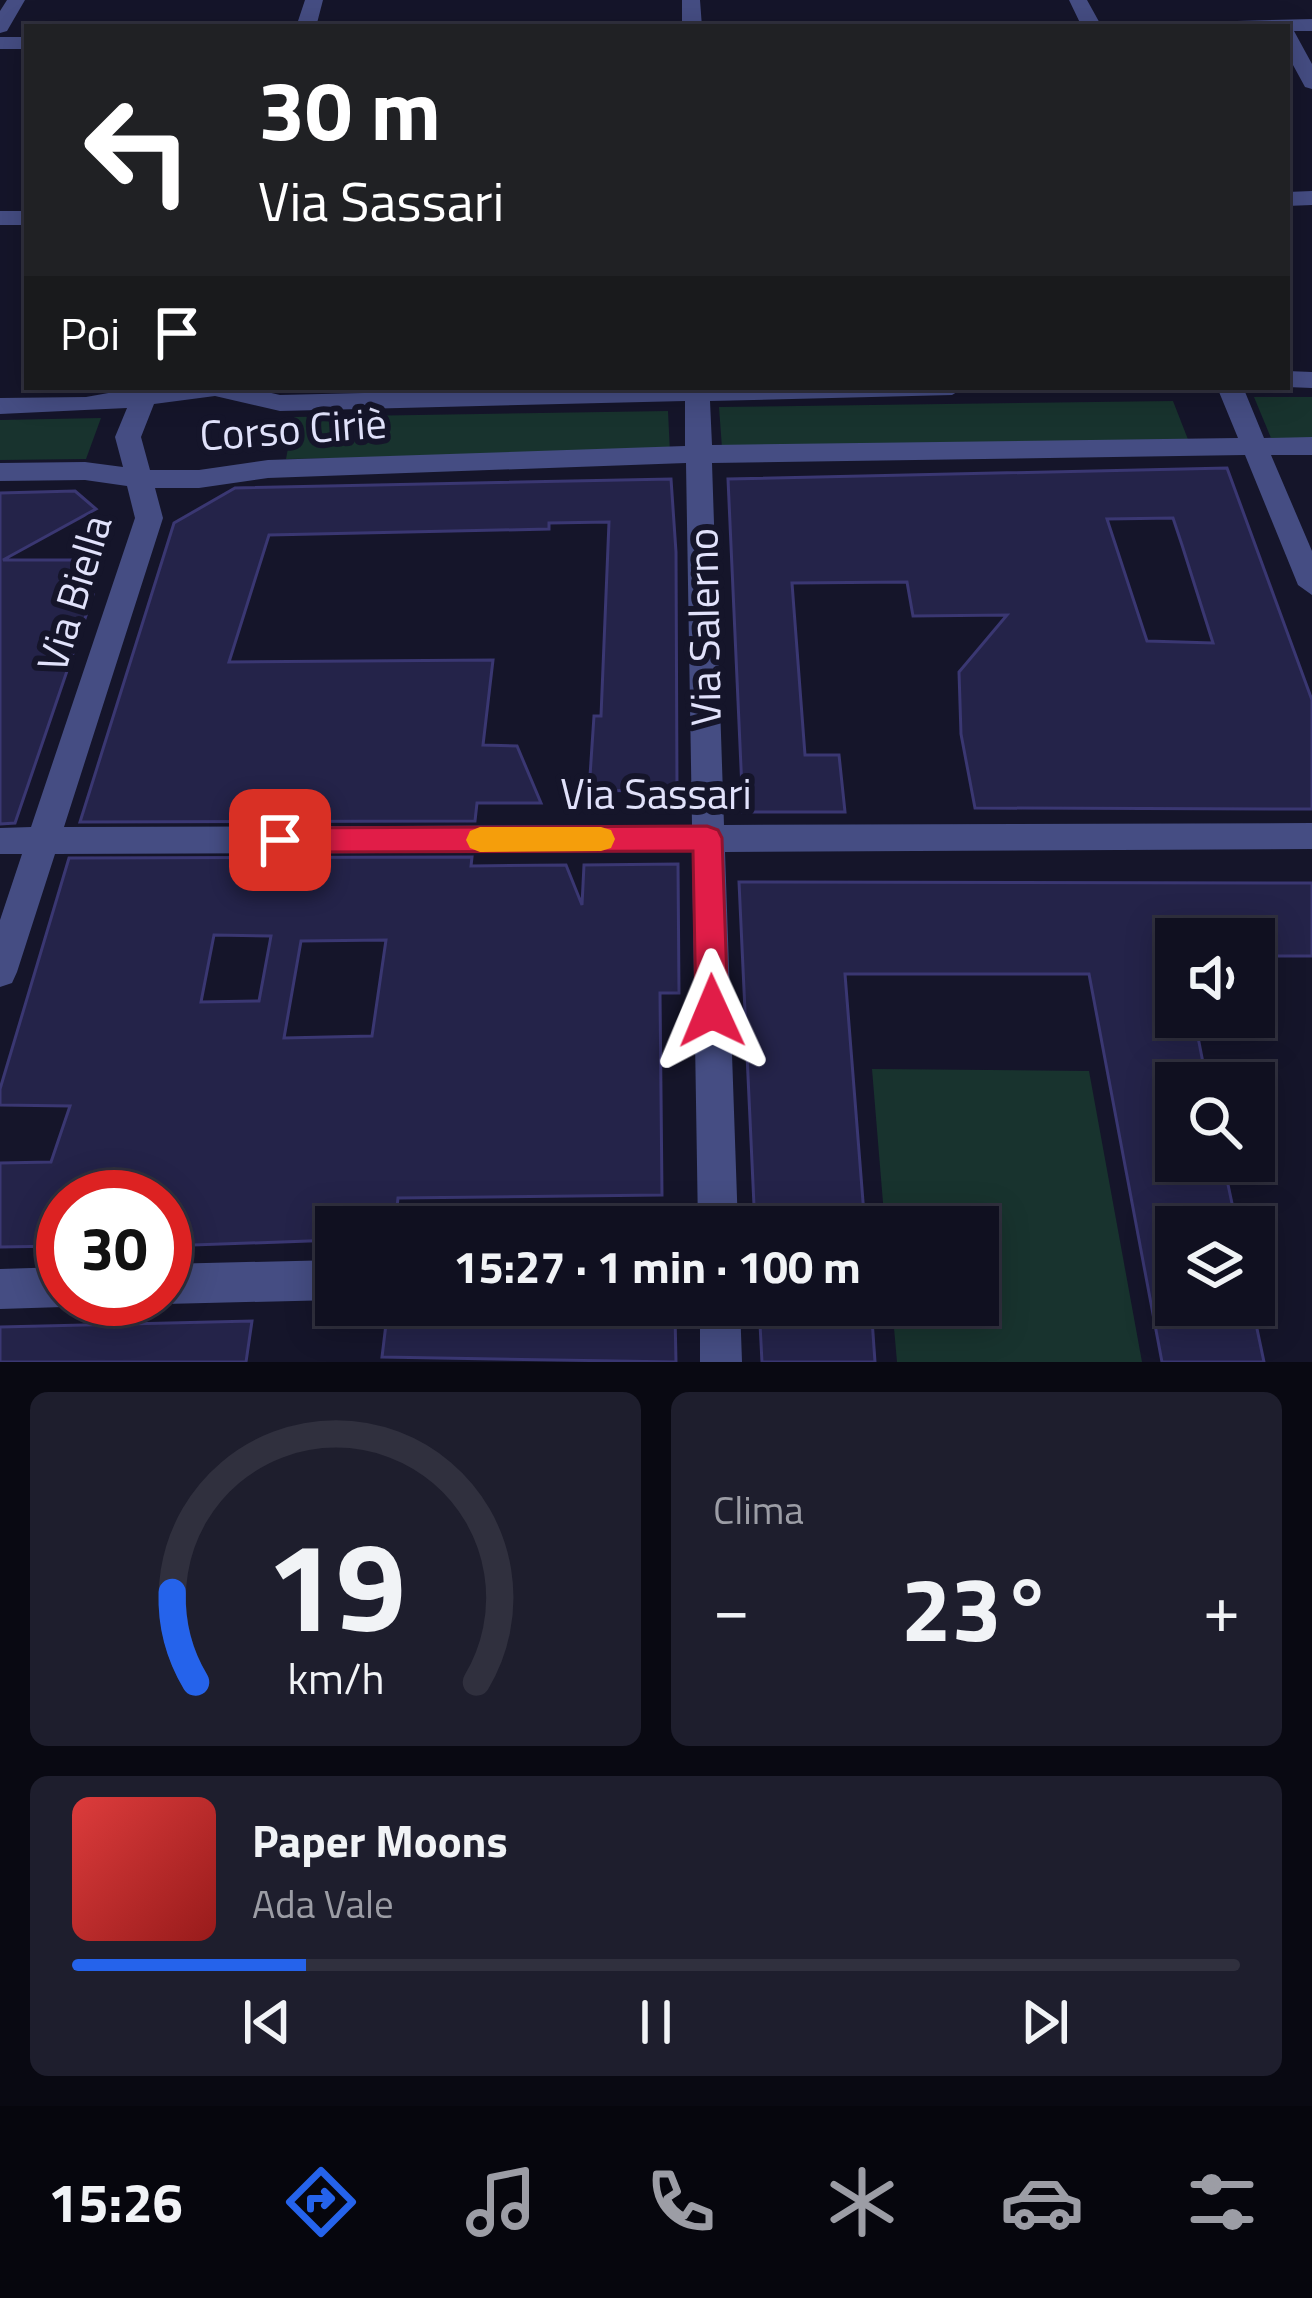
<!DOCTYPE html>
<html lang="it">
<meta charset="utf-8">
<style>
body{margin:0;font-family:"Titillium Web",sans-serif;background:#1e1e2d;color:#f1f3f6;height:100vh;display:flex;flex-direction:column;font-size:45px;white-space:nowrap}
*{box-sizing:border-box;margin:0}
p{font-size:39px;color:#9c9da5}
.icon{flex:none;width:66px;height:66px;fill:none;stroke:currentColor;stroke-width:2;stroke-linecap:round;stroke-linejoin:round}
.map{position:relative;height:1362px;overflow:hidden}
.drawer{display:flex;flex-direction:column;gap:30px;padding:30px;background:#090912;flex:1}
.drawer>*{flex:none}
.banner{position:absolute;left:24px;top:24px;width:1266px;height:366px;border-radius:0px;box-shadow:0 6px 30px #0003,0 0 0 3px #30303e;background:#202124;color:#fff;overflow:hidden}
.fabs{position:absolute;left:1155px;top:918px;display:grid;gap:24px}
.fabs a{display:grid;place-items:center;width:120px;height:120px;border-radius:0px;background:#101020;box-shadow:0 6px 30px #0003,0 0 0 3px #30303e;font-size:60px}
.speed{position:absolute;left:36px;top:1170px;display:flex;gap:24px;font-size:60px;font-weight:700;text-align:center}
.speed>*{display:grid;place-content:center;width:156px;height:156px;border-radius:50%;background:#101020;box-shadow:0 6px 30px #0003,0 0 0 3px #30303e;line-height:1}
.speed .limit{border:18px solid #d22;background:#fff;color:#111}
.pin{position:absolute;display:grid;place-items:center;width:102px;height:102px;color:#fff;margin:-51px;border-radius:24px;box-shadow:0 6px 18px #0006}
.me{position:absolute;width:132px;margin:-66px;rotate:359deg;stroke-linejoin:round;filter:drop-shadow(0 0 9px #0008)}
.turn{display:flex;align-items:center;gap:42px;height:252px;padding:0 36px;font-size:54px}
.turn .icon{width:156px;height:156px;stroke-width:2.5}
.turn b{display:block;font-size:84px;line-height:102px}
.then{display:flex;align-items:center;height:114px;padding:0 36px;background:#0003;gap:24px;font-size:45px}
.big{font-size:90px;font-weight:700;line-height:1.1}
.drawer .widget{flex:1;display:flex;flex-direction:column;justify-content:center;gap:18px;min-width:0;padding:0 42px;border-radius:18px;background:#1e1e2d}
.drawer .dial{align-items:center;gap:0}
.dial svg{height:312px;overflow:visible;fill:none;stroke:#30303e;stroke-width:7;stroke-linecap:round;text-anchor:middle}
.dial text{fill:#f1f3f6;stroke:none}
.song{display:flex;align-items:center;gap:36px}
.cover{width:144px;height:144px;border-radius:18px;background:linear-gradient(135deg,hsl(0 70% 55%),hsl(0 70% 35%))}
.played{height:12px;border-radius:6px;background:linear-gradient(90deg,#2563eb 20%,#30303e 20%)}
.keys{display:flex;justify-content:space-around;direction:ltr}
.heat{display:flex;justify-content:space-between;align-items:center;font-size:66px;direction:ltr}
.drawer .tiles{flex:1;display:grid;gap:30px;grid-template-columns:1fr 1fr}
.widget:last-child{grid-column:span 2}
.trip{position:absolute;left:315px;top:1206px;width:684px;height:120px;border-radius:0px;background:#101020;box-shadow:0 6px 30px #0003,0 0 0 3px #30303e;font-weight:700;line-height:120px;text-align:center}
.menu{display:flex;height:192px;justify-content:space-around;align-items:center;background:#06060d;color:#9c9da5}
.menu .icon{width:84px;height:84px}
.menu .active{color:#2563eb}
.menu b{font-size:54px;color:#f1f3f6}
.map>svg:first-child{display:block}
.green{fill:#18332e}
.building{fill:#242349;stroke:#3a3772;stroke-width:3;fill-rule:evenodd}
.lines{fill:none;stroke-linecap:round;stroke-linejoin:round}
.minor{fill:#454d83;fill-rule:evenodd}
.route{fill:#e11d48;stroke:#92132f;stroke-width:3}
.slow{fill:#f59e0b}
.labels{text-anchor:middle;stroke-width:12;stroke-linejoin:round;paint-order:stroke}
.street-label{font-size:42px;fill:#e1e2fb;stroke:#15152a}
</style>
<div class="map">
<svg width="1312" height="1362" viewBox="0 0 1312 1362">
<rect width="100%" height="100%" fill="#15152a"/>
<!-- green -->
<path class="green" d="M1254 397H1312V438H1271Z
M1173 401 1189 442 722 448 719 407Z
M668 411 670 453 286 459 294 417Z
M101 418 86 459 0 460V420Z
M872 1069 1089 1071 1142 1362H897L892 1305H978V1227H885Z"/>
<!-- building -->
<path class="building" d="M1227 468 1312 700V809L975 808 961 734 959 672 1007 615 913 616 907 582 792 583 805 755H839L845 812H743L728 479ZM1173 518 1182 545 1213 643 1147 641 1107 519Z
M671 479 676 552 677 790 589 791 594 716H601L609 522 549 523V529L269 535 229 662 493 660 483 745 517 746 541 803H477L475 821 80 822 174 523 235 488Z
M75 491 96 509 3 560H99L87 595H93L15 823 0 824V493Z
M472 857 471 866 566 865 582 905 584 865 678 864 679 993H660L662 1195 398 1198 395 1227H336V1240L165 1246V1197H63V1246L0 1247V1163L51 1162 70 1106 0 1105V1089L69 858ZM214 935 271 936 259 1001 201 1002ZM386 940 372 1036 284 1038 301 941Z
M739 882 1312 883V956H1254V939H1176V1022H1195L1207 1083H1176V1161H1223L1237 1227H1176V1305H1252L1264 1362H1162L1089 974H845L865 1227H755Z
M759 1305H871L875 1362H762Z
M675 1315 676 1362 382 1357 386 1324Z
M252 1321 246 1362H0V1327Z"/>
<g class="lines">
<!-- minor -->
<path class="minor" d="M7 0H25L7 31 0 33V11Z
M305 0H323L316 27H296Z
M682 0H700L702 27H682Z
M1069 0H1087L1102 27H1082Z
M1312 19V31H1294L1312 64V89L1305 87 1287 54V27H1227L1237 21Z
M0 37H27V49H0Z
M1312 191V205L1287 206V192Z
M0 211H27V225H0Z
M1287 371 1312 372V388L1287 387Z
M142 387H245L280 395 615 387H965L952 395 710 401 712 445 1238 438 1217 387H1243L1264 438 1312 437V455H1271L1312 551V595L1298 585 1245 455 712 463 724 825 1312 823V849L725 852 738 1227H698L692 852 55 854 17 972 12 983 0 987V920L22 854H0V828L31 827 135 518 127 486 85 480 0 481V463L85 462 123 467 115 437 127 408 0 414V398L86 397ZM215 396 280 411 685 401V446L268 460 199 470H150L141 437 154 404ZM686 463 692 825 64 827 163 518 155 488H199L268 478Z
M336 1260V1300L165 1304 153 1299H165V1264Z
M63 1267V1299L77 1301 63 1307 0 1309V1269Z
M700 1305H740L742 1362H700Z"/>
</g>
<!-- route -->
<path class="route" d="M707 826 718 830 722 838 728 1011 723 1021 712 1026 700 1021 696 1011 693 851 280 852 269 849 265 840 269 832 280 828Z"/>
<!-- slow -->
<path class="slow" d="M480 827H601L611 830 615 839 611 848 601 851 480 852 470 848 466 840 470 831Z"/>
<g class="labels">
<!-- street labels -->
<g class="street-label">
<text transform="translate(293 429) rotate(-4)" y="15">Corso Ciriè</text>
<text transform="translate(74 593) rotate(-73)" y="15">Via Biella</text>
<text transform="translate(704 627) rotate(-91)" y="15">Via Salerno</text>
<text x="656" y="809">Via Sassari</text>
</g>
</g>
</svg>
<div class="fabs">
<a><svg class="icon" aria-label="sound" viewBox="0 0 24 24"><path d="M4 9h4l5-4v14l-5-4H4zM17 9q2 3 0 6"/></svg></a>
<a><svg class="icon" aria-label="search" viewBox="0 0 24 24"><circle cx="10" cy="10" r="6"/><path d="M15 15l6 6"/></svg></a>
<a><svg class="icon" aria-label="layers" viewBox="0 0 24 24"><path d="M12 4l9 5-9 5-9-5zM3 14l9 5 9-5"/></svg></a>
</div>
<div class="speed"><div class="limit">30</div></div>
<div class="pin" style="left:280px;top:840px;background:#d93025"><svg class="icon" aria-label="arrive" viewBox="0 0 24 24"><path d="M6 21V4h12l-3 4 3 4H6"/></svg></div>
<svg class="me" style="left:712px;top:1011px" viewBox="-20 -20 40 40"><path d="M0-17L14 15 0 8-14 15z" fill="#e11d48" stroke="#fff" stroke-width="4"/></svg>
<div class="trip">15:27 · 1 min · 100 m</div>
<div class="banner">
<div class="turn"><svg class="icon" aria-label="left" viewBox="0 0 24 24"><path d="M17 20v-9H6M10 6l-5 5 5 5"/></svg><div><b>30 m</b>Via Sassari</div></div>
<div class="then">Poi<svg class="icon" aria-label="arrive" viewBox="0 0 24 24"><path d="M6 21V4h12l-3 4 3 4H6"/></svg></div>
</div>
</div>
<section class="drawer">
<div class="tiles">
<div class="widget dial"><svg viewBox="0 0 100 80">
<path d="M14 69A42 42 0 1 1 86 69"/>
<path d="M14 69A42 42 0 0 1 8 46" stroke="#2563eb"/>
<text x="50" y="56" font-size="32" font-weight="700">19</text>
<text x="50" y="72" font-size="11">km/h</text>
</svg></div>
<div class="widget"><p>Clima</p>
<div class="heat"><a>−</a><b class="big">23°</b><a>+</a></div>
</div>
<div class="widget">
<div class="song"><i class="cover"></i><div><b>Paper Moons</b><p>Ada Vale</p></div></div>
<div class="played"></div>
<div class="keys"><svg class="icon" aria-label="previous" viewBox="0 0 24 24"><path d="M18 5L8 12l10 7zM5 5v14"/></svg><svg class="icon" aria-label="pause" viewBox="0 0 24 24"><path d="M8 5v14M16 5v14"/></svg><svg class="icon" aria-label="next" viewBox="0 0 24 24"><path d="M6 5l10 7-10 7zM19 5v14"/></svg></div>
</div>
</div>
</section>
<nav class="menu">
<b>15:26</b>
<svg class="icon active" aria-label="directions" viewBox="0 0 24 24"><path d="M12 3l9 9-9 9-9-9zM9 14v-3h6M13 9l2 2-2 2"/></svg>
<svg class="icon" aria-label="music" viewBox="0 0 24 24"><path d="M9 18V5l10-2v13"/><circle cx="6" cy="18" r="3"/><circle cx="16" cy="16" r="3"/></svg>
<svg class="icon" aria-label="phone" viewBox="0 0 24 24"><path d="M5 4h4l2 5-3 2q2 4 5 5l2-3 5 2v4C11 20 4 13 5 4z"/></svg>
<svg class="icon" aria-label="climate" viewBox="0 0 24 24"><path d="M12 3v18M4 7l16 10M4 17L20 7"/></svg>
<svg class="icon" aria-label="car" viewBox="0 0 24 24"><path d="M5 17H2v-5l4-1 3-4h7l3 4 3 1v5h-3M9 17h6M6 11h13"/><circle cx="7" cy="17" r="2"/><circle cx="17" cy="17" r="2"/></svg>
<svg class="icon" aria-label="filters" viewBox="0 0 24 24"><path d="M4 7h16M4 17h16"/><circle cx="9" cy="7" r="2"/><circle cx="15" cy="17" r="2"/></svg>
</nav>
